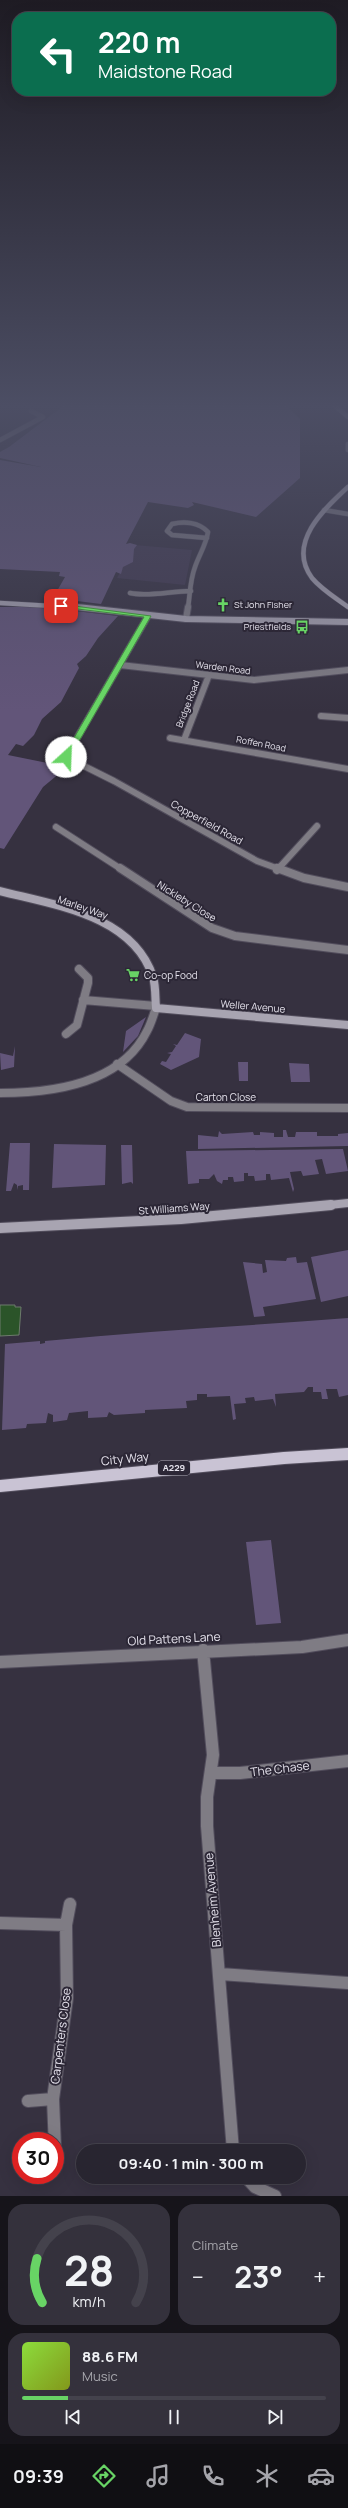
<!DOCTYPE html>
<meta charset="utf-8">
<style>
body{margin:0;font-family:Manrope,sans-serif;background:#34313c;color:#f1f3f6;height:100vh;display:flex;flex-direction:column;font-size:15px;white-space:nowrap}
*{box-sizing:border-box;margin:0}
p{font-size:13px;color:#a5a5ab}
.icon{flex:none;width:22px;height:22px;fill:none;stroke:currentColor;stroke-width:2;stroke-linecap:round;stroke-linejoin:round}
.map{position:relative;height:2196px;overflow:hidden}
.side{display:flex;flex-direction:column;gap:8px;padding:8px;background:#16141a;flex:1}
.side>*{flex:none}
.guide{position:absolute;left:12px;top:12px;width:324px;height:84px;border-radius:16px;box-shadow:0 4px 16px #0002,0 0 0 1px #44424c;background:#0b6e4f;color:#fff;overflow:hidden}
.speed{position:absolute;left:12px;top:2132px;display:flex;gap:8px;font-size:20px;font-weight:700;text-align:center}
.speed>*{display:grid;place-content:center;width:52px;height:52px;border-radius:50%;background:#282530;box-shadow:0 4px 16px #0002,0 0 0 1px #44424c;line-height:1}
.speed .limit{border:6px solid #d22;background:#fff;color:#111}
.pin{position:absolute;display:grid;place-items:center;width:34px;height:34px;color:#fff;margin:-17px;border-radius:8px;box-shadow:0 2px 6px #0006}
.me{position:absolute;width:44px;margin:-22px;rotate:25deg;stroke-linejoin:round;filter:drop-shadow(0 0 3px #0008)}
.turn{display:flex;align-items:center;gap:14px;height:84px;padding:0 20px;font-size:18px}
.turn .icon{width:52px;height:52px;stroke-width:2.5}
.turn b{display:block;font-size:28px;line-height:34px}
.big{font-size:30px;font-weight:700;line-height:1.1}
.side .card{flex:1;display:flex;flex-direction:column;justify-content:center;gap:6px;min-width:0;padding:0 14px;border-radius:16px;background:#34313c}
.side .dial{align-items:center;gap:0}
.dial svg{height:104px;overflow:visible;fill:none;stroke:#44424c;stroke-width:7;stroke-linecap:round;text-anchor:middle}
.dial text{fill:#f1f3f6;stroke:none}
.song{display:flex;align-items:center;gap:12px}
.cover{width:48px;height:48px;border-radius:6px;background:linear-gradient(135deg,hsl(90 70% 55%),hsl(70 70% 35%))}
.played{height:4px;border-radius:2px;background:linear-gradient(90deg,#68d465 15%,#44424c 15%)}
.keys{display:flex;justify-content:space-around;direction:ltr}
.heat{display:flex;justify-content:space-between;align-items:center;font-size:22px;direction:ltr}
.side .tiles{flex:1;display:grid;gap:8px;grid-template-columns:1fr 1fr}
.card:last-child{grid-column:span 2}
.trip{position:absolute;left:76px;top:2144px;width:230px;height:40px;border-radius:20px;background:#282530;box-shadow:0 4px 16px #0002,0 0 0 1px #44424c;font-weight:700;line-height:40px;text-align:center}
.tab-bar{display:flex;height:64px;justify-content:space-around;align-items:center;background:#100f13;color:#a5a5ab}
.tab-bar .icon{width:28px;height:28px}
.tab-bar .current{color:#68d465}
.tab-bar b{font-size:18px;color:#f1f3f6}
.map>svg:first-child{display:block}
.built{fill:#41394f}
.green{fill:#625579}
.building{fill:#2b5429;stroke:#6d7b6c}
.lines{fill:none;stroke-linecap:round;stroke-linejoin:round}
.street-far3-casing{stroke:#524d5c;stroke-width:5.5}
.street-far2-casing{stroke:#524d5c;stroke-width:8}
.street-far1-casing{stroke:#524d5c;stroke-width:10}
.street-casing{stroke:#524d5c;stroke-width:14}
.secondary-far3-casing{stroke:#524d5c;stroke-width:5.5}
.secondary-far2-casing{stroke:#524d5c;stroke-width:8}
.secondary-far1-casing{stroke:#524d5c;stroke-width:10}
.secondary-casing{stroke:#524d5c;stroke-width:12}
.primary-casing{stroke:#524d5c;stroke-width:14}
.street-far3{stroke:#7f7c84;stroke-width:4.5}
.street-far2{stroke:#7f7c84;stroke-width:6}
.street-far1{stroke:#7f7c84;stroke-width:8}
.street{stroke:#7f7c84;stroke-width:12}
.secondary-far3{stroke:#a8a4b1;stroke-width:4.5}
.secondary-far2{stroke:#a8a4b1;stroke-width:6}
.secondary-far1{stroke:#a8a4b1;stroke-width:8}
.secondary{stroke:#a8a4b1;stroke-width:10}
.primary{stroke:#c9c3d4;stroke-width:12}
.route{fill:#68d465;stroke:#448a42}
.labels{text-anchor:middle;stroke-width:4;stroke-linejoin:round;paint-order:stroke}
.far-poi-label{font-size:9px;fill:#e6e3ed;stroke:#2c2736;text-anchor:start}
.far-street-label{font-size:9px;fill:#e6e3ed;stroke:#2c2736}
.shield{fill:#2c2736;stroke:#aeabb6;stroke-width:1}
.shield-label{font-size:9px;font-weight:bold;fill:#e6e3ed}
.street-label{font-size:10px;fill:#e6e3ed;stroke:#2c2736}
.poi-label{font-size:10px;fill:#e6e3ed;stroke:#2c2736;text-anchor:start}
.near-street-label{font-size:12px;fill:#e6e3ed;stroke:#2c2736}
</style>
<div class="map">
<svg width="348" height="2196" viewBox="0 0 348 2196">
<rect width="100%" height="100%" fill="#363140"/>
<!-- built -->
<path class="built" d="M135 545 192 550 185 585 117 578Z"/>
<!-- green -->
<path class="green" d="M66 404H284L300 419V478L256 517 192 502 194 505 188 508 148 502 126 544 130 543 137 545 134 549 133 562 123 567 121 574 116 572 101 604 53 598 65 577 59 576 60 572 0 569V460L41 467 0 458V452L9 447Z
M0 607H41L118 616 98 638 86 656 77 664 79 668 61 702 42 719 34 735 23 746 16 744 8 755 67 767 43 787 4 849 0 848Z
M146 1017 138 1036 123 1052 126 1031Z
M185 1033 201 1039 199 1057 171 1070 160 1064 162 1061 166 1062 171 1054 167 1053 172 1052 176 1046 173 1044 177 1045Z
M15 1046 14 1067 1 1070 0 1053 13 1056Z
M238 1062H248V1081H239Z
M289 1063 309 1064 310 1082H291Z
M348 1129V1146L198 1149V1135L218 1137 219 1131 222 1134 253 1132 254 1135H260V1132L274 1133V1137H283V1130H286L288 1137H295L296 1132H317V1136H338V1134L348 1133Z
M10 1143H30L29 1190H23V1185L18 1186 17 1190V1185L14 1183 11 1191H6Z
M54 1144 106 1145 105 1185 52 1188Z
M121 1145H132L133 1184 131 1182 122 1184Z
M343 1149 348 1171 326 1174 322 1159 315 1160 319 1174 303 1176 301 1171 290 1172 294 1189 293 1192 289 1178 271 1180 270 1174H266V1180L255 1181 254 1176H248V1173H244V1181L234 1182 233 1177H228V1180H223L222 1184 217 1181 214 1174 209 1179H199V1183L188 1184 186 1151Z
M348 1250V1296L321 1302 311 1257Z
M296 1257 297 1263 307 1262 316 1299 263 1307 265 1316 254 1317 243 1262 262 1264 263 1273 267 1272 265 1260 286 1261 287 1258Z
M348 1318V1395L339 1397 337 1389H326L328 1399H322L321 1392H313V1387H308L304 1392 275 1394 276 1407 273 1399 255 1401 254 1397 245 1398 246 1403 234 1404 236 1419 233 1420 230 1396 207 1397V1394H197V1400L186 1401 187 1408 145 1410V1413L114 1415 109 1412 107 1417 88 1418V1411L69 1413 67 1420 53 1422V1415L48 1413 46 1423 27 1424 26 1428 2 1430 5 1344 40 1341V1344L45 1343V1341C146 1331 247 1326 348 1318Z
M271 1540 281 1623 256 1625 246 1542Z"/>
<!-- building -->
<path class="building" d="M0 1305H15V1307H21L19 1335 0 1336Z"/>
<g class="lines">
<!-- street-far3 casing -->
<g class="street-far3-casing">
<path id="street-far3" d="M0 440 43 417 31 411
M348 444V450
M324 510 348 514
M130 593C148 597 171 591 191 591
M188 608C190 594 190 580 195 567 199 555 206 545 208 532 199 522 184 521 172 524L167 531 172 535 207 538"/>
</g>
<!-- street-far2 casing -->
<g class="street-far2-casing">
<path id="street-far2" d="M148 616 66 757 114 781 257 861 279 869
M186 619 188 607
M120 665 254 680 348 670
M321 716 348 718
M170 738 348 769
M184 740 209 675
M56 827 121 869
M278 869 317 826"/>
</g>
<!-- street-far1 casing -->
<g class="street-far1-casing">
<path id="street-far1" d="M120 868 212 928 235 936 348 950
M277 868 304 878 348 887
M277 870 279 868
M83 1000 156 1006
M66 1034 77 1025 88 983V978L79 969
M117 1064 171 1101 187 1107 348 1108
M0 1093C52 1093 121 1084 147 1031 151 1024 153 1016 156 1008"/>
</g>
<!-- street casing -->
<g class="street-casing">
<path id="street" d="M203 1650 213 1755 207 1797V1826L233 2151
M0 1662 302 1647 348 1640
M211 1773H240L348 1761
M0 1923 66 1925
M220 1974 348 1983
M28 2101 53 2099
M55 2148 53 2099 67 1998 66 1925 70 1904
M246 2177 255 2187 275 2196"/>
</g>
<!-- secondary-far3 casing -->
<g class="secondary-far3-casing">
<path id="secondary-far3" d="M333 404 348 417
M348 487C325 508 286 543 312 578 322 590 336 598 348 607
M0 603 86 608"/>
</g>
<!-- secondary-far2 casing -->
<g class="secondary-far2-casing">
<path id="secondary-far2" d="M77 607 186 619 348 622"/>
</g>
<!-- secondary-far1 casing -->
<g class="secondary-far1-casing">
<path id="secondary-far1" d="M0 891C54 905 133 915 153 977 156 987 155 998 156 1008L348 1025
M320 1206 348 1203"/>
</g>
<!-- secondary casing -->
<g class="secondary-casing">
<path id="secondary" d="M0 1228 181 1219 331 1205"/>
</g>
<!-- primary casing -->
<g class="primary-casing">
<path id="primary" d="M0 1486 284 1458 348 1454"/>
</g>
<!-- street-far3 -->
<use href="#street-far3" class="street-far3"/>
<!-- street-far2 -->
<use href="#street-far2" class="street-far2"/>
<!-- street-far1 -->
<use href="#street-far1" class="street-far1"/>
<!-- street -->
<use href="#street" class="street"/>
<!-- secondary-far3 -->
<use href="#secondary-far3" class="secondary-far3"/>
<!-- secondary-far2 -->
<use href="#secondary-far2" class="secondary-far2"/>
<!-- secondary-far1 -->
<use href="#secondary-far1" class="secondary-far1"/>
<!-- secondary -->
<use href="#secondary" class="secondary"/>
<!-- primary -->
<use href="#primary" class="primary"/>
</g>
<!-- sky -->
<linearGradient id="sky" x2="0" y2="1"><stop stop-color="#1e1b23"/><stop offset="0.57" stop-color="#4c4e64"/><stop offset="1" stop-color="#4c4e64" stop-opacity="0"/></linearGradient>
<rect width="348" height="712" fill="url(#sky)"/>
<!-- route -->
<path class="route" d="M59 604 151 616 70 757 66 759 63 757 144 617 61 607Z"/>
<!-- icons -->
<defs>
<g id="church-bare" transform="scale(1.08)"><path d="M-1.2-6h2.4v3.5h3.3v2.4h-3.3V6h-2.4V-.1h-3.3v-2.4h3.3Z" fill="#68d465" stroke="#2c2736" stroke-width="2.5" paint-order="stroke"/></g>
<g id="bus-bare" transform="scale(1.08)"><path d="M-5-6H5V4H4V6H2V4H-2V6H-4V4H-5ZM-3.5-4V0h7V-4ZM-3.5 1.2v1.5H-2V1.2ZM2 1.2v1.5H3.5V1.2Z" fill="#68d465" stroke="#2c2736" stroke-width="2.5" paint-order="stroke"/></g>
<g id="supermarket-bare" transform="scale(1.08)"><path d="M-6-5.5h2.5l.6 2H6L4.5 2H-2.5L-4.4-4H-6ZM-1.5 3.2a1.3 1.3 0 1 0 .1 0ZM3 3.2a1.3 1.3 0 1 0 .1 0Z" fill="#68d465" stroke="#2c2736" stroke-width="2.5" paint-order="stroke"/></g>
</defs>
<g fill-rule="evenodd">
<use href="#church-bare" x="223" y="605"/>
<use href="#bus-bare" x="302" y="627"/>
<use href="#supermarket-bare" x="133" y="975"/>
</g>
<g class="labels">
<!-- far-poi labels -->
<g class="far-poi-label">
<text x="234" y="608">St John Fisher</text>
<text x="291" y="630" text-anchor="end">Priestfields</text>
</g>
<!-- far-street labels -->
<g class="far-street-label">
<text transform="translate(223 668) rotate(7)" y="3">Warden Road</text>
<text transform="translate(188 704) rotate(-69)" y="3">Bridge Road</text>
<text transform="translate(261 744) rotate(11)" y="3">Roffen Road</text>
</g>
<!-- shield labels -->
<rect class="shield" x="158" y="1461" width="32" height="14" rx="3"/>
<g class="shield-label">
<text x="174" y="1471">A229</text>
</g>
<!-- street labels -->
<g class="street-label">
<text transform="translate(207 822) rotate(29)" y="4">Copperfield Road</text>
<text transform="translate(187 901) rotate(32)" y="4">Nickleby Close</text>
<text transform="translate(83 907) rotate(19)" y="4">Marley Way</text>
<text transform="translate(253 1006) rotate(5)" y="4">Weller Avenue</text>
<text x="226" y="1101">Carton Close</text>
<text transform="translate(174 1208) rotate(-4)" y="4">St Williams Way</text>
</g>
<!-- poi labels -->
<g class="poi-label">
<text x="144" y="979">Co-op Food</text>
</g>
<!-- near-street labels -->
<g class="near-street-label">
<text transform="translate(125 1459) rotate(-6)" y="4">City Way</text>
<text transform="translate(174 1639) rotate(-3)" y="4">Old Pattens Lane</text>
<text transform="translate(280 1769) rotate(-7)" y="4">The Chase</text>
<text transform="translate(213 1900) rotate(-95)" y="4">Blenheim Avenue</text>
<text transform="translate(61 2036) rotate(-83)" y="4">Carpenters Close</text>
</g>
</g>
</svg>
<div class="speed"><div class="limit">30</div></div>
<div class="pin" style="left:61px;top:606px;background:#d93025"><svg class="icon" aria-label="arrive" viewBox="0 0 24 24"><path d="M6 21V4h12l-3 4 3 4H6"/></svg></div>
<svg class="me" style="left:66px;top:757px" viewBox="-20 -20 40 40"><circle r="19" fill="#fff"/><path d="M0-13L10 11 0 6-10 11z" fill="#68d465"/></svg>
<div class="trip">09:40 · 1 min · 300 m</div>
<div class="guide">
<div class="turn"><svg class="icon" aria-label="left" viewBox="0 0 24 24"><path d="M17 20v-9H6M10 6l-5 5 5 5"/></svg><div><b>220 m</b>Maidstone Road</div></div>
</div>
</div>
<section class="side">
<div class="tiles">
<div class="card dial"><svg viewBox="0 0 100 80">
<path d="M14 69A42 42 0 1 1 86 69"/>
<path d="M14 69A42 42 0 0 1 10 35" stroke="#68d465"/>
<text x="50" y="56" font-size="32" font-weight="700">28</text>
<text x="50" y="72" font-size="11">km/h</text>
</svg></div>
<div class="card"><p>Climate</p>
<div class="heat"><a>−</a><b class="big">23°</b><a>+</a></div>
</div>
<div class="card">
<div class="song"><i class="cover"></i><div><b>88.6 FM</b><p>Music</p></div></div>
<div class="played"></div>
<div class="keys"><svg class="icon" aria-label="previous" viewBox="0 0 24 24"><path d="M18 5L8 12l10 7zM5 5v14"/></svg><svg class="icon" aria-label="pause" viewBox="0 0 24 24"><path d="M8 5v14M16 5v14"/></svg><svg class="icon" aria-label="next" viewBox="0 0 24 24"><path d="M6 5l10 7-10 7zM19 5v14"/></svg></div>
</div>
</div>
</section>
<nav class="tab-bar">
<b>09:39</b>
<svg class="icon current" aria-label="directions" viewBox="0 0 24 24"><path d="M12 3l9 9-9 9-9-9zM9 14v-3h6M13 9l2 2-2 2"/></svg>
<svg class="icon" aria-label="music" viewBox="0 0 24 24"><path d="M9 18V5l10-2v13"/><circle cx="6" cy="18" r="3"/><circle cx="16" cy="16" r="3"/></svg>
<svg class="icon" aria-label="phone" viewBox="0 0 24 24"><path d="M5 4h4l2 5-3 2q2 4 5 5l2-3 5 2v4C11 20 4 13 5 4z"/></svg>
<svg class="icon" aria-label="climate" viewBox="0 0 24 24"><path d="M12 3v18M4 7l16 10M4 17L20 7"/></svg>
<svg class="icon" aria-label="car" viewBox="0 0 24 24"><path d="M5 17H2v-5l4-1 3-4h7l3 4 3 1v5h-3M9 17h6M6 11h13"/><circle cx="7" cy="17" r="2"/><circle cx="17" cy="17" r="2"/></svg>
</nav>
